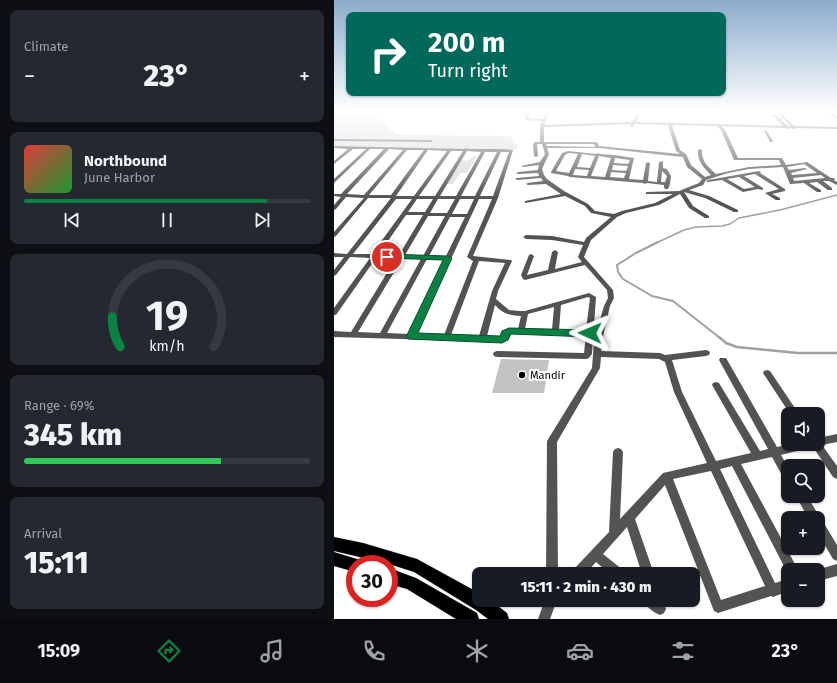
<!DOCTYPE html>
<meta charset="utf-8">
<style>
body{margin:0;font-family:"Fira Sans",sans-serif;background:#242831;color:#f1f3f6;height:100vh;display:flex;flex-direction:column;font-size:15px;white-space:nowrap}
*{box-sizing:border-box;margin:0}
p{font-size:13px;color:#9ea1a6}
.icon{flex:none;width:22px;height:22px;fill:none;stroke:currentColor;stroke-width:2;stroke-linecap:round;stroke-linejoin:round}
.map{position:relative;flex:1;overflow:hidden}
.drawer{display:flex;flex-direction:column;gap:10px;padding:10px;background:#0d0f14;width:334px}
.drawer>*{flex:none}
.hud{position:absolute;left:12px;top:12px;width:380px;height:84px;border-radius:8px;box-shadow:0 1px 3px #0004;background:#00695c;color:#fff;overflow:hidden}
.controls{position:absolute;left:447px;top:407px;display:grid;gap:8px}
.controls a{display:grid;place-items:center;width:44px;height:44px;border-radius:8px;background:#171b24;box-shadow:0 1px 3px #0004;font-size:20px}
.speed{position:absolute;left:12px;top:555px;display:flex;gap:8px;font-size:20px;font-weight:700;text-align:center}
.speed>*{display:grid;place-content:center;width:52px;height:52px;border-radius:50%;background:#171b24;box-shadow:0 1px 3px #0004;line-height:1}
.speed .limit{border:6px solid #d22;background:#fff;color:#111}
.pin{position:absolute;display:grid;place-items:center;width:34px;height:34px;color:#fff;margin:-17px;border:2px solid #fff;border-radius:50%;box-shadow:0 1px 4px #0007}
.me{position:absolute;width:44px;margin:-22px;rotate:271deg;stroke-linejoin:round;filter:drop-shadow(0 0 3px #0008)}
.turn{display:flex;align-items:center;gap:14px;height:84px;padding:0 16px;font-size:18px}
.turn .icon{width:52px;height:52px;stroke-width:2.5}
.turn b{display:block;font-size:28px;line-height:34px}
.big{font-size:30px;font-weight:800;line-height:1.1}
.drawer .widget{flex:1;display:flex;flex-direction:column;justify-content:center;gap:6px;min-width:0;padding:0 14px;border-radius:8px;background:#242831}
.drawer .dial{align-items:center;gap:0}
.dial svg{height:104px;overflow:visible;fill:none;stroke:#363941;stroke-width:7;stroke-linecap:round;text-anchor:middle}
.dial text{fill:#f1f3f6;stroke:none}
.song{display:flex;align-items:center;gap:12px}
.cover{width:48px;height:48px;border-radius:6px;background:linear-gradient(135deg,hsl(0 70% 55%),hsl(130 70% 35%))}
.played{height:4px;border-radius:2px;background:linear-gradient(90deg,#0b8043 85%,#363941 85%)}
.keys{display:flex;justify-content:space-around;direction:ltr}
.heat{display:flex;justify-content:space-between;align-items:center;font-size:22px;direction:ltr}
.charge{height:6px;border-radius:3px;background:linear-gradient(90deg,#34c759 69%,#363941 0)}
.trip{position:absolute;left:138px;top:567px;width:228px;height:40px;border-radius:8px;background:#171b24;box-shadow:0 1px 3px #0004;font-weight:800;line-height:40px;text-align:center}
.tab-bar{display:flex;height:64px;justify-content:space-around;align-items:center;background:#090b0e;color:#9ea1a6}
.tab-bar .icon{width:28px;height:28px}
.tab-bar .current{color:#0b8043}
.tab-bar b{font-size:18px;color:#f1f3f6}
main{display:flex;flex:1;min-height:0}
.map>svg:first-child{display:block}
.green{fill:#dadada}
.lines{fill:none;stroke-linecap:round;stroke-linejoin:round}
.stream-far2{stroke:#a1a1a1;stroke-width:1.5}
.stream-far1{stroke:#a1a1a1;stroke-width:2}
.stream{stroke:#a1a1a1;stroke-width:2.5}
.building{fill:#c3c3c3}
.major-casing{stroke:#dbdbdb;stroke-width:1}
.minor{fill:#535353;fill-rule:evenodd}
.major{fill:#000;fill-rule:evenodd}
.route{fill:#0b8043;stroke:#07532c}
.poi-dot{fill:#000;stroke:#fff;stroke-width:1.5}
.labels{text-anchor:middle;stroke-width:4;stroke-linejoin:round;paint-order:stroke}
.poi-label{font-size:11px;fill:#000;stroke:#fff;text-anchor:start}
</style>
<main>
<section class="drawer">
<div class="widget"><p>Climate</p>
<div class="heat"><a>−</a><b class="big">23°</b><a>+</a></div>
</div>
<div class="widget">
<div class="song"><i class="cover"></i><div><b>Northbound</b><p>June Harbor</p></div></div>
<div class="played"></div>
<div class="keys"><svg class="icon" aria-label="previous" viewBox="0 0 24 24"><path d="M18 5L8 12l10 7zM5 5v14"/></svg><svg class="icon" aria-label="pause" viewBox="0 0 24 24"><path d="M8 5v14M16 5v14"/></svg><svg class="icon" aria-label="next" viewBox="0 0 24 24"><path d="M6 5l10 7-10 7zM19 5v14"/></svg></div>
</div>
<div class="widget dial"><svg viewBox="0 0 100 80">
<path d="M14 69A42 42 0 1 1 86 69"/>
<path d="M14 69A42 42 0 0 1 8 46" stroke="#0b8043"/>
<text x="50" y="56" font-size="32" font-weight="700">19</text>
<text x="50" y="72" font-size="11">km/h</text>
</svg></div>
<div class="widget"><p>Range · 69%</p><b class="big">345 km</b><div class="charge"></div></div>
<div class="widget"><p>Arrival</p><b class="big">15:11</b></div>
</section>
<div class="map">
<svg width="503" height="619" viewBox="0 0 503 619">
<rect width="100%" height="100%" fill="#fff"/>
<!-- green -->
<path class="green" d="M0 112H39L55 129 65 135 175 136 178 137 177 138 184 146 181 150 0 147Z
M140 156H143L133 173H126L119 184H112L126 160 133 161Z"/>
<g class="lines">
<!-- stream-far2 -->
<path class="stream-far2" d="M322 243 350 230 362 227 388 226 396 224 405 218 446 210 503 195"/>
<!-- stream-far1 -->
<path class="stream-far1" d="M324 242 302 253 283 265 284 272 289 279 318 296 339 301 386 338"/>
<!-- stream -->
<path class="stream" d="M385 337 392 343 403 347 464 353H503"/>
</g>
<!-- building -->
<path class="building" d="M167 359 215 360 210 393H158Z"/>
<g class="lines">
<!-- major casing -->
<g class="major-casing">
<path id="major" d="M0 537 29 543 83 559 145 593V600H156L173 613 175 619H154L142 610 80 572 55 564 0 551Z
M0 552 26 560 28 564H21V572L0 566Z
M55 568 82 578 143 613 145 619H122L73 589 55 584Z"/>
</g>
<!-- minor -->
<path class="minor" d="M191 112H195V118L209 119 212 112H216L210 125 298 122 304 112H308L302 122 449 126 435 112H439L454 126H456L443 112H447L460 126 503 127V129L462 128 460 129 456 128 454 129 452 128 387 126 391 130 404 158H448L452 165 473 162 497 178H501L500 180 503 182V185L495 181H489L498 188V190H494L483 182 475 183 487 190V192H483L470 183 456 184 449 167 415 169 394 173 372 180 369 185 355 190 375 196 404 210V212H400L371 198 350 192 359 206 375 216V218H371L355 208 346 194 325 205 292 213 283 217 257 240 250 257 279 290 280 298 276 306 268 341 267 351 326 353 331 355 372 350 375 351 376 353 375 355 372 356 338 360 348 392 382 461 417 453 378 385 379 383 382 382 385 383 426 451 434 449 385 360 386 358H392L443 447 458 444H484V438L503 434V442L488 445 503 466V479L499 477 479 447 447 455 454 467V481L450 479 438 457 407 464 462 566 464 570H454V574L398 466 386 469 441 583 454 579V591L439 597 437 596 384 613 380 611 331 485 301 519 320 574H308L293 527 269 554 289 570 291 574H276L262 562 251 574H237L239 570 275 532 279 452 281 449 284 448 287 449 289 452 286 519 329 473 373 463 340 392 331 362 325 359 267 357 266 368 223 442 224 574H212L213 441 258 368 260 341 270 306 274 298 273 290 251 265 191 280 189 279 187 275 195 255 197 254 200 256 193 275 214 270 218 252 221 250 224 252 221 269 248 262 244 257 249 245 218 240 192 239 189 237 192 235 218 236 250 242 252 238 277 217 257 213 251 206 231 196 191 203V201L227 194 212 184 194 185 192 184 194 183 209 181 207 178 183 180 181 179 183 178 205 176 204 173 184 174 182 173 184 172 204 170 205 165 189 167 187 166 206 162 211 154 208 144H203L204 156 202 157 200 156 199 144 201 142H206V126L208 121 192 120ZM297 124 296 126 298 127 301 124 334 125 342 151 346 154 265 146 264 143 262 142H210V127ZM338 125 383 126 387 130 400 160H445L447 165 415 167 382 174C374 167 367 161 368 150L366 149 364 150C363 161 370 168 377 175L371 177 357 165 352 154 346 150ZM212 144H260L261 147 213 146ZM213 148H265L349 157 353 167 368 179 365 183 345 191 312 192V194H339L321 203 288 211 280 214 261 211 254 204 230 191 213 179 210 175 208 169 215 154ZM470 164 483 173 458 175 457 173 473 169 471 168 455 170 453 167ZM487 175 491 178 460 181 459 178ZM377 471 431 586 387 600 339 479Z
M494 112H498L503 116V119Z
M430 130H432L439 141 438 142H436Z
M0 139 97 140 99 141 97 142 0 141Z
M0 146 130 149 132 148 134 149H166L179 150 164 198 139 256 177 260 178 261 164 291 162 299 175 310 185 311H191L255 293 262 297 258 354 255 358 252 359 163 357 160 356 159 354 160 352 163 351 250 353 252 335 176 334H175L174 340 168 342 0 337V331L17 332 62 258H42L2 315H0V308L36 258 16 257 2 275 0 276V270L10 257H0V253L13 254 57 198H34L2 236 0 237V232L30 198 12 197 2 209 0 210V205L7 197 0 196V194H7L50 149H36L0 183V179L32 149H19L0 164V161L14 149 0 148ZM55 149 69 150 30 195 13 194ZM73 150H90L57 195H35ZM94 150 113 151 80 196H62ZM117 151H129L101 196H85ZM133 151 147 152 122 196H106ZM151 152H163L141 196H127ZM167 152H175L159 196H146ZM62 199H78L38 254H19ZM83 199H99L91 212H74ZM104 199H121L113 213H96ZM126 199H140L133 214H118ZM145 199H158L133 257 139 261 110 335 82 334ZM72 215H89L65 255 45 254ZM94 216H111L89 256 71 255ZM116 217H131L112 256H95ZM68 259H87L46 333 24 332ZM93 259 111 260 75 334 53 333ZM145 261 171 263 158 291 145 336 117 335ZM254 297 256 298 252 330H225L227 305ZM161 305C168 313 176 316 187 316L184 329 175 328 168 331 167 336H153ZM220 307 218 330 191 329 194 314Z
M234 151 262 154 264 153 266 154 280 155 300 158 295 179 309 180 312 163 314 162 316 163 314 181 323 182 325 162 329 161V168L333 169 337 176 336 184 334 189H332L330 188V185L313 183 311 184 309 183 236 177 234 176 217 173V172L228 153ZM234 153 244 154 235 173 222 171 231 155ZM248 154 261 156 256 168 243 167ZM265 156 277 158 271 177 257 176ZM281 158 296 160 294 164 280 163ZM279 165 294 166 292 171 278 170ZM241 169 255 170 253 176 239 175ZM328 171 333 176 331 182H327ZM277 172 292 173 290 178 276 177Z
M425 171 427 172 426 173 451 189V191L438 194 446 198V200H442L431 193 445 189 421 174 410 176 429 188V190L424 189 409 192 388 180 374 182 372 181 374 180ZM405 177 421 187 410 189 393 179Z
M433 370 436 371 465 414H456L429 373 430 371Z
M462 496H473L484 514 485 519 488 520 503 545V561L499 559 484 534V518H474Z
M503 564V576L484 581V570H482Z
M211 600H223L216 619H204Z
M309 600H329L332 609 330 613 326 615C319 612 312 607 309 600Z"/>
<!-- major -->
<use href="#major" class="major"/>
</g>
<!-- sky -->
<linearGradient id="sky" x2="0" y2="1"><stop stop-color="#8baccc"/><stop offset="0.56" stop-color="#fff"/><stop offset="1" stop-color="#fff" stop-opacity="0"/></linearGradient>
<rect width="503" height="199" fill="url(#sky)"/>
<!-- route -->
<path class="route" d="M53 254 114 256 118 258 84 333 166 336 168 331 175 328 256 330 261 333 256 337 177 334 174 340 168 343 74 339 72 337 109 260 51 258 49 257Z"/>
<!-- markers -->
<circle class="poi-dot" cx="188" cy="375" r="4"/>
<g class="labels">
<!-- poi labels -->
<g class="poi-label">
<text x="196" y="379">Mandir</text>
</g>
</g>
</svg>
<div class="controls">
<a><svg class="icon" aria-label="sound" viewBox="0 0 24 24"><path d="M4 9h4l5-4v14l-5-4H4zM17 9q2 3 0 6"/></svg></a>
<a><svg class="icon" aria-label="search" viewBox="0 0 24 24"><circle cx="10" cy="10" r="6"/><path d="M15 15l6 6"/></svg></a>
<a>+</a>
<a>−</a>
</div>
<div class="speed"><div class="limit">30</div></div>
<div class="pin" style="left:53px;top:257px;background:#d93025"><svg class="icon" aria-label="arrive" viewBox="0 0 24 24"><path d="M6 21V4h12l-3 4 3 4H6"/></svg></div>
<svg class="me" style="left:256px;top:333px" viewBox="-20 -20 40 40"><path d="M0-17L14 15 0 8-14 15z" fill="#0b8043" stroke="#fff" stroke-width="4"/></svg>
<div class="trip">15:11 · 2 min · 430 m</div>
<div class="hud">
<div class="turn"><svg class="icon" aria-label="right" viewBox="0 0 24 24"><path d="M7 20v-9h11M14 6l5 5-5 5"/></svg><div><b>200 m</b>Turn right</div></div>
</div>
</div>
</main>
<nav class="tab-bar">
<b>15:09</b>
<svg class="icon current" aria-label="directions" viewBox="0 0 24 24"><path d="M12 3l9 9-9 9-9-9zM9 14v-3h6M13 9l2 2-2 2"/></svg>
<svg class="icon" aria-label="music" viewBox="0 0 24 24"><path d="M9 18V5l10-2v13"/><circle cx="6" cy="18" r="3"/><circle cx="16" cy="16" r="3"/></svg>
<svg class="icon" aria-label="phone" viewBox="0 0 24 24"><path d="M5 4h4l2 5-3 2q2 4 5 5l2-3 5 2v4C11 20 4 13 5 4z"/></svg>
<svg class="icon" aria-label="climate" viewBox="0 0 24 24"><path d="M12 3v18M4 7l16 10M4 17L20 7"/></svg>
<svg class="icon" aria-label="car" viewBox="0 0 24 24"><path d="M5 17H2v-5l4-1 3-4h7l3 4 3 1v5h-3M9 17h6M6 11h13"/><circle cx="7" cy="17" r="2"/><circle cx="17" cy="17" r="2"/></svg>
<svg class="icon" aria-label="filters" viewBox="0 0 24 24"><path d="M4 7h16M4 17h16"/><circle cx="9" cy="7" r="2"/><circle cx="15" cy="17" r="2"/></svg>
<b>23°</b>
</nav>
